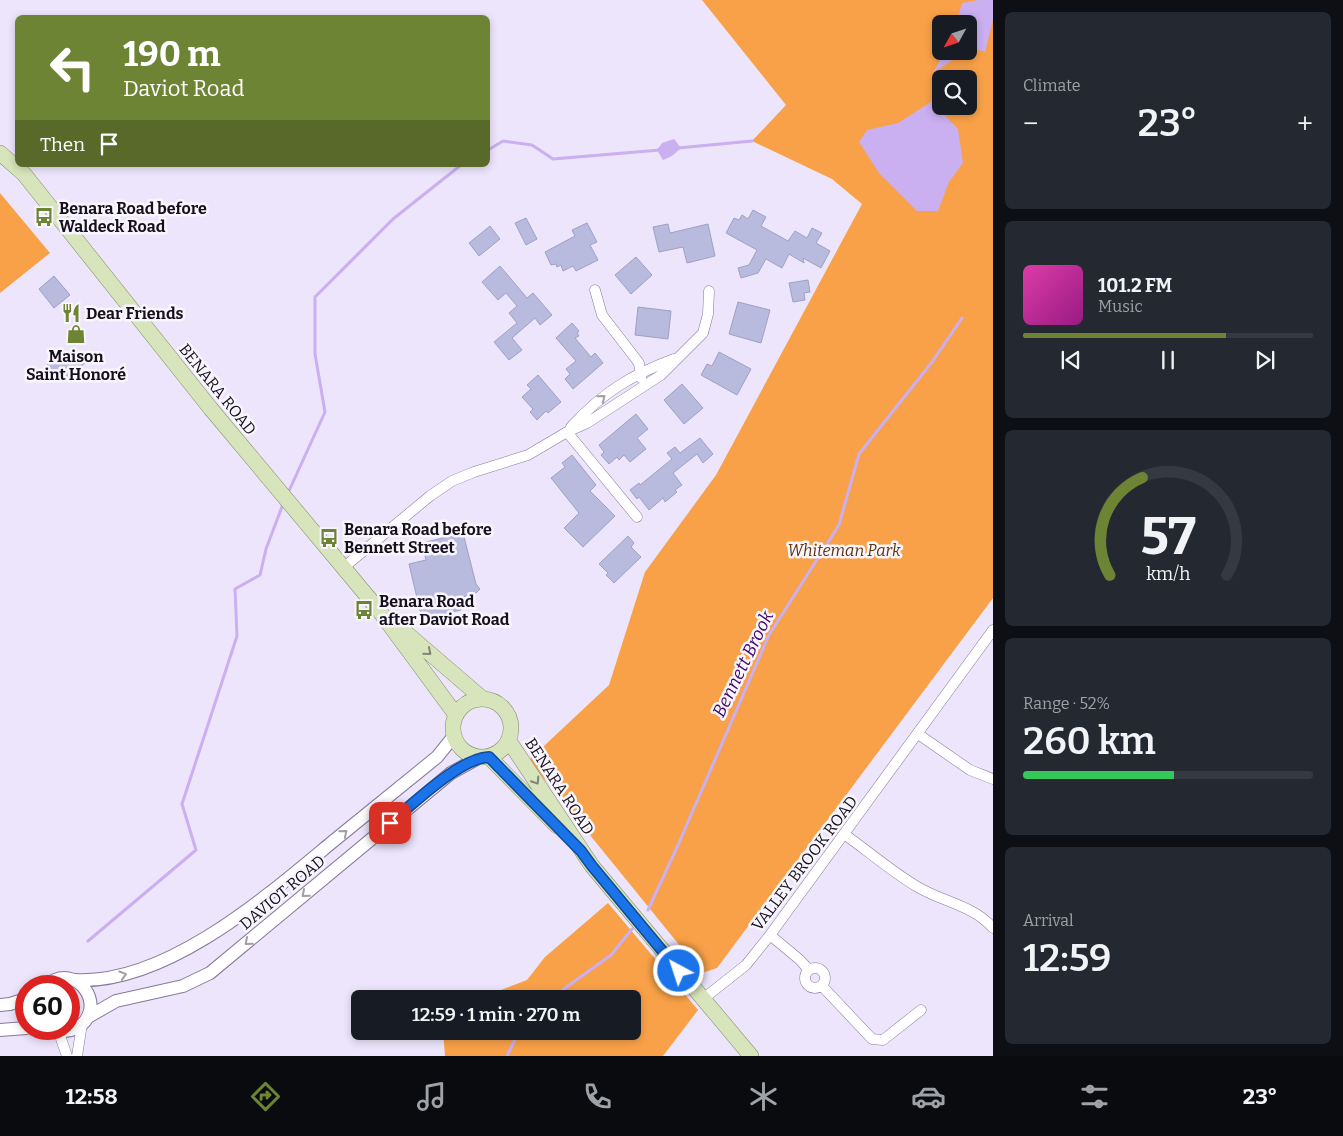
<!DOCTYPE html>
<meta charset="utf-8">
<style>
body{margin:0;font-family:Bitter,serif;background:#242831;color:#f1f3f6;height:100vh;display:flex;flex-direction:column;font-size:19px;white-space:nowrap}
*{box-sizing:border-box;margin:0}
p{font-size:16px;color:#9ea1a6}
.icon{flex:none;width:28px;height:28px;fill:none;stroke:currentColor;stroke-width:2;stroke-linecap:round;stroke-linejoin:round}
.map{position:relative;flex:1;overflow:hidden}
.details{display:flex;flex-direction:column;gap:12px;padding:12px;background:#0d0f14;width:350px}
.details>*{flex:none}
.guide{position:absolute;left:15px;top:15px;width:475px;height:152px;border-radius:8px;box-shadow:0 2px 8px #0003;background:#6e8435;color:#fff;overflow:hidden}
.needle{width:32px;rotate:230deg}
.fabs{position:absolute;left:932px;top:15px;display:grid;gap:10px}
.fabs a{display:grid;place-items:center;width:45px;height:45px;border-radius:8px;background:#171b24;box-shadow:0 2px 8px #0003;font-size:25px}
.speed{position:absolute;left:15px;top:975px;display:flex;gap:10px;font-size:25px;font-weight:700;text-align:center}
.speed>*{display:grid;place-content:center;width:65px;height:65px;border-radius:50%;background:#171b24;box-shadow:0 2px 8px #0003;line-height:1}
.speed .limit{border:8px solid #d22;background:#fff;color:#111}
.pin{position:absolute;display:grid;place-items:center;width:42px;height:42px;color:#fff;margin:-21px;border-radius:10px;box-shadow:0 2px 8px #0006}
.me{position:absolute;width:55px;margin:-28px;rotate:320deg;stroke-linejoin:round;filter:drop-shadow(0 0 4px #0008)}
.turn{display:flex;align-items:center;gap:18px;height:105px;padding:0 25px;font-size:22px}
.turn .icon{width:65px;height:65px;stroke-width:2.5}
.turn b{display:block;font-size:35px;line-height:42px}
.then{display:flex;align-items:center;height:48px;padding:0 25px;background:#0003;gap:10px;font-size:19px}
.big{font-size:38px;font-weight:600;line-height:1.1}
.details .widget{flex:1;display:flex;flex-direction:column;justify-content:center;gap:8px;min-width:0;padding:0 18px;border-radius:8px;background:#242831}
.details .dial{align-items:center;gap:0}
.dial svg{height:130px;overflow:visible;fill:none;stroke:#363941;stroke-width:7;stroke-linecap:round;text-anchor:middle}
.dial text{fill:#f1f3f6;stroke:none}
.song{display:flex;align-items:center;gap:15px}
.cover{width:60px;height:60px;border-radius:8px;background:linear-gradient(135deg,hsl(320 70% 55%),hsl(310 70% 35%))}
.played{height:5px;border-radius:2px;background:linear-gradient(90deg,#6e8435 70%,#363941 70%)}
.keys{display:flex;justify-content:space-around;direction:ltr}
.heat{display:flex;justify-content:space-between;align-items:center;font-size:28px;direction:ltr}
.charge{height:8px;border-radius:4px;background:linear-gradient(90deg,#34c759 52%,#363941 0)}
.trip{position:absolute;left:351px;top:990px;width:290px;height:50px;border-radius:8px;background:#171b24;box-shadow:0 2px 8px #0003;font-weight:600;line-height:50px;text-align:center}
.tabs{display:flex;height:80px;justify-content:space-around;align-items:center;background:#090b0e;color:#9ea1a6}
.tabs .icon{width:35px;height:35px}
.tabs .on{color:#6e8435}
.tabs b{font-size:22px;color:#f1f3f6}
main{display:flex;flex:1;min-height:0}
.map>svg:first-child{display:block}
.green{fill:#f9a148;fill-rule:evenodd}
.water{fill:#caaff1}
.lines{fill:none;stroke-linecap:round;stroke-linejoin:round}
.stream{stroke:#caaff1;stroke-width:3}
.building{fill:#b8bade;stroke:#9fa1c3}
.minor-casing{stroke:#867999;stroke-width:11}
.tertiary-casing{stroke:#867999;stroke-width:14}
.primary-casing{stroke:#828e67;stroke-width:16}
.minor{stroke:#fff;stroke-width:10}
.tertiary{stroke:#fff;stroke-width:12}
.primary{stroke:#d7e4bc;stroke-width:15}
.oneway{stroke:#a19fa4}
.oneway2{stroke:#808574}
.route-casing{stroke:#114b97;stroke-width:12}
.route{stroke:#1a73e8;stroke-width:9}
.labels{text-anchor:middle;stroke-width:5;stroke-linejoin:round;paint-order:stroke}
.poi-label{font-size:16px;font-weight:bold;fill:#15101c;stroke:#f8f5fd;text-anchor:start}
.street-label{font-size:16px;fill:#15101c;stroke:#f8f5fd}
.park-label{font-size:16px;font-style:italic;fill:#5e370e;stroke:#f8f5fd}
.water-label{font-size:18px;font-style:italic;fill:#40076c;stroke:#f8f5fd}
</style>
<main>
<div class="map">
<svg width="993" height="1056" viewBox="0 0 993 1056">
<rect width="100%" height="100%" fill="#ede5fb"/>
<!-- green -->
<path class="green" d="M702 0H993V598L717 968 702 973 529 760 609 685 645 572 716 475 862 204 832 179 752 141 786 105ZM941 24H969V51H941ZM941 79H969V106H941Z
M0 193 50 253 0 293Z
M608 903 698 1010 663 1056H445L443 1031H632V999H493L501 990 527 980 545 957Z"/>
<!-- water -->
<path class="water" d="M978 0H993V20L985 52 972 48 969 50V24H956L962 3Z
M945 51H966L933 73Z
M941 82 939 109 958 129 963 163 949 182 938 211H917L879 173 859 142 867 130 898 123 931 102Z
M674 139 681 148 672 156 663 160 657 150 662 143Z"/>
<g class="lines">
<!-- stream -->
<path class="stream" d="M678 148 752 141
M488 150 503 141 532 145 553 159 660 150
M288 493 325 412 315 354V297L393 219 461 165
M648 910 678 845 769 635 839 525 859 454 932 362 962 318
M88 941 196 850 182 804 237 636 235 589 260 575 266 549 283 504
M550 999 611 955 632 929
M507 1056 519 1031"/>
</g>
<!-- building -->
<path class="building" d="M753 210 766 217 761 226 788 241 795 231 807 238 812 228 822 233 816 243 830 251 821 268 803 258 804 263 789 254 782 268 766 259 758 273 741 278 738 268 749 265 757 250 726 233 734 218 739 220 742 215 748 219Z
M526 218 537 239 526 245 515 223Z
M587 223 597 242 590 245 598 260 576 271 573 266 563 271 561 265 557 267 556 264 551 265 545 252 575 236 572 230Z
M668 224 670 233 708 224 715 256 687 263 683 247 659 252 653 227Z
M490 226 500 239 479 256 469 243Z
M636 257 652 275 631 294 615 275Z
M500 266 527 298 533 293 552 315 540 325 535 318 512 338 522 350 509 360 494 342 517 323 509 313 517 306 506 293 498 300 482 282Z
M54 276 70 295 54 308 39 289Z
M808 280 810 292 804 293 805 300 793 302 789 283Z
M738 302 770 310 761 343 729 334Z
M638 307 671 311 668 339 635 335Z
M572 323 579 331 577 333 579 336 575 338 591 357 595 353 603 363 573 389 565 379 570 374 566 369 576 361 556 338Z
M74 348 86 362 63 382 47 364 56 356 60 361Z
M719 352 751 369 737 395 701 375 707 364 712 366Z
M538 375 561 402 548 413 546 411 537 420 530 412 533 409 522 397 531 389 527 385Z
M682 384 703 408 684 424 664 400Z
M636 414 648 429 637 438 646 449 630 462 624 455 619 460 617 457 609 464 601 455 604 452 599 445Z
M700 438 713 454 703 463 697 454 673 473 682 485 675 490 677 492 665 502 663 498 649 510 639 497 637 499 630 490 639 483 640 485 672 459 667 453 675 447 680 453Z
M572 455 596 485 590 491 615 516 583 547 564 528 579 513 551 478 565 467 562 463Z
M463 533 476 584 480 589 475 594 458 598 461 610 422 619 409 564 426 560 422 543Z
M628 536 634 543 631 547 641 557 614 583 606 575 608 573 599 564Z"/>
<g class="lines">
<!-- minor casing -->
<g class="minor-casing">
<path id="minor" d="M595 290 602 315 639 363 641 378
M571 427C602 393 631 375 674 359
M567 432 637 517
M343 568 430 496 452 481 474 472 528 455 567 432 587 423 661 375 703 333 708 314 709 291
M918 734 970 770 993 779
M844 834C868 851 891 871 916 886 942 902 973 905 993 928
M770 935 800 960 809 970
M805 978a10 10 0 1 1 20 0a10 10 0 1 1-20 0Z
M822 986 872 1039 883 1040 921 1010
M703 999 746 965 770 935 993 630
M58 1030 67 1056
M77 1056 82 1024"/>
</g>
<!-- tertiary casing -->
<g class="tertiary-casing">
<path id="tertiary" d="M75 980C165 985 266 897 331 843 367 814 402 785 437 757L454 736
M46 986C76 959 110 1008 77 1028 70 1031 62 1032 55 1029
M0 1005 10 1004 26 999
M88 1017 116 1001 183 986 210 973 451 773 480 757
M0 1030 26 1028"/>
</g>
<!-- primary casing -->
<g class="primary-casing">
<path id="primary" d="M0 153 24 174 211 409 378 609 456 715
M398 626 483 699
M453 728a29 29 0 1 1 58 0a29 29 0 1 1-58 0Z
M509 741 592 866 751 1056
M489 757 557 826"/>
</g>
<!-- minor -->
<use href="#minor" class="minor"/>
<!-- tertiary -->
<use href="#tertiary" class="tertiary"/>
<!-- primary -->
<use href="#primary" class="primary"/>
</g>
<!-- one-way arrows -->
<defs><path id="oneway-chevron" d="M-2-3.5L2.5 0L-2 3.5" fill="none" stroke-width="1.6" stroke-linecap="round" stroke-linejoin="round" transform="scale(1.25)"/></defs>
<g class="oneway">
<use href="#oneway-chevron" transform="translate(602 398) rotate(-40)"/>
<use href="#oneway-chevron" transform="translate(344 833) rotate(-39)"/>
<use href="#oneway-chevron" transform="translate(305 894) rotate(140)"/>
<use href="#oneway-chevron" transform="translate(248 942) rotate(140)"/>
<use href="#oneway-chevron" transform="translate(123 975) rotate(-17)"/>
</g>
<g class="oneway2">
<use href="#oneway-chevron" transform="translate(428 652) rotate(41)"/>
<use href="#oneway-chevron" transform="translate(536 781) rotate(57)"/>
</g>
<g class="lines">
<!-- route casing -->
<g class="route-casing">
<path id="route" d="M390 823C413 804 460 758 489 757L581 851 592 866 679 971"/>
</g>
<!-- route -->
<use href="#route" class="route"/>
</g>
<!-- icons -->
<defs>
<g id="bus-bare" transform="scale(1.5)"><path d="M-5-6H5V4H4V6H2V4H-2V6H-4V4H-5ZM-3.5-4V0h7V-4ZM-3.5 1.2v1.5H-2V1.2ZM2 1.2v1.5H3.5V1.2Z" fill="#6e8435" stroke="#f8f5fd" stroke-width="2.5" paint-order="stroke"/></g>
<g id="restaurant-bare" transform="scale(1.5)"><path d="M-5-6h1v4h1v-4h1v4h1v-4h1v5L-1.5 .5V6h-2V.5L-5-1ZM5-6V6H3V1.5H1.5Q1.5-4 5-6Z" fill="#6e8435" stroke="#f8f5fd" stroke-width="2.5" paint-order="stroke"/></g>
<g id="shop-bare" transform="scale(1.5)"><path d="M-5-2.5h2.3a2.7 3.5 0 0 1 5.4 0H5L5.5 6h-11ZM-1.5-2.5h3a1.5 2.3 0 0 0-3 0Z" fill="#6e8435" stroke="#f8f5fd" stroke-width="2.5" paint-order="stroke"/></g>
</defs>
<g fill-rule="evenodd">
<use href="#bus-bare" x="44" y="217"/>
<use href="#restaurant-bare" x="71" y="313"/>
<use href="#shop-bare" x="76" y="334"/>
<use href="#bus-bare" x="329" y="538"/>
<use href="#bus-bare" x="364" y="610"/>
</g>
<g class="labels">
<!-- poi labels -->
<g class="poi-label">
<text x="59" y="214">Benara Road before<tspan x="59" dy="18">Waldeck Road</tspan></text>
<text x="86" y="319">Dear Friends</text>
<text x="76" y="362" text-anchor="middle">Maison<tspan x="76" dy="18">Saint Honoré</tspan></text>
<text x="344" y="535">Benara Road before<tspan x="344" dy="18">Bennett Street</tspan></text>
<text x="379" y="607">Benara Road<tspan x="379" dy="18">after Daviot Road</tspan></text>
</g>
<!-- street labels -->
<g class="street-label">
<text transform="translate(218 389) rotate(51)" y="6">BENARA ROAD</text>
<text transform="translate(560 786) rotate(57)" y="6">BENARA ROAD</text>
<text transform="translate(804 863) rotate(-53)" y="6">VALLEY BROOK ROAD</text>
<text transform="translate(282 892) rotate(-40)" y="6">DAVIOT ROAD</text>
</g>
<!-- park labels -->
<g class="park-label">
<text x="844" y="556">Whiteman Park</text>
</g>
<!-- water labels -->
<g class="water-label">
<text transform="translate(743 664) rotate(-64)" y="6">Bennett Brook</text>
</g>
</g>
</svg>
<div class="fabs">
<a><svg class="needle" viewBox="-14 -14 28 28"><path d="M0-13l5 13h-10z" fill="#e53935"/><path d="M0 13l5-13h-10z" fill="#9ea1a6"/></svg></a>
<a><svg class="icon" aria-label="search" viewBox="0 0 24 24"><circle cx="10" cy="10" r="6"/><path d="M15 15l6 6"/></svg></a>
</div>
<div class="speed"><div class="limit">60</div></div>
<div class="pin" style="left:390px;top:823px;background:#d93025"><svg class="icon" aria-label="arrive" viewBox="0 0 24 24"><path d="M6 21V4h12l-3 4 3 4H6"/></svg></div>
<svg class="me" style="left:679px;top:971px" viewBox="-20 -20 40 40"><circle r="17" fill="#1a73e8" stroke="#fff" stroke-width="3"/><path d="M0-11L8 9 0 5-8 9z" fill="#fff"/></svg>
<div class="trip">12:59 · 1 min · 270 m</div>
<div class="guide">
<div class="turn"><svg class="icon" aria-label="left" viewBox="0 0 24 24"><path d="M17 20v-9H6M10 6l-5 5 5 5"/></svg><div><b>190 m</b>Daviot Road</div></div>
<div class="then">Then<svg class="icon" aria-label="arrive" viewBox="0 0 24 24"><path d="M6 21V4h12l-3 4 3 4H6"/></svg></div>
</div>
</div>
<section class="details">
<div class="widget"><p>Climate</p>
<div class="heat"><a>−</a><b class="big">23°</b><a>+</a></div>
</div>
<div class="widget">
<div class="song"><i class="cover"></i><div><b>101.2 FM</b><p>Music</p></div></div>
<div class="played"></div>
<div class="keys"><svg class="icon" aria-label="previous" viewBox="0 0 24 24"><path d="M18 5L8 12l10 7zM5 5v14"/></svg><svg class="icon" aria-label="pause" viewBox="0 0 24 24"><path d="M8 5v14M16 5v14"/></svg><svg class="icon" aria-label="next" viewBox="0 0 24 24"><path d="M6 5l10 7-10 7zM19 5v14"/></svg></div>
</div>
<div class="widget dial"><svg viewBox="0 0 100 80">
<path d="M14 69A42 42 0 1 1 86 69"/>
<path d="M14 69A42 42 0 0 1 34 9" stroke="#6e8435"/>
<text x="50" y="56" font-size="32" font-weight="700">57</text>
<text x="50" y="72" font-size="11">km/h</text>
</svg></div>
<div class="widget"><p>Range · 52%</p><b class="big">260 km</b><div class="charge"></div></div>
<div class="widget"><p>Arrival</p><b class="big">12:59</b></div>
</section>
</main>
<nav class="tabs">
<b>12:58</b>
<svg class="icon on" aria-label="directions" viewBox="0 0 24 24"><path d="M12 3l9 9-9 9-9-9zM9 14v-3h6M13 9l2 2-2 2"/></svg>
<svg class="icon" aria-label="music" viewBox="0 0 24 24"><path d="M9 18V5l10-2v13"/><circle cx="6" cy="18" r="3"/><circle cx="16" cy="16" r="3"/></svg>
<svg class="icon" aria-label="phone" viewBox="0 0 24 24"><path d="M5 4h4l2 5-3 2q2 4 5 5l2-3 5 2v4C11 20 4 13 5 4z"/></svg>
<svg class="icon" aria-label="climate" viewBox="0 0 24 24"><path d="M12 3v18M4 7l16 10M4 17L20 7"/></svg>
<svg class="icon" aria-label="car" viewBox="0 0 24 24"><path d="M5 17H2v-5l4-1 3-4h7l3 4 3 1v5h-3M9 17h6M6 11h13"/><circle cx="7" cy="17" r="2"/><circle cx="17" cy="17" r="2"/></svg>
<svg class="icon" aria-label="filters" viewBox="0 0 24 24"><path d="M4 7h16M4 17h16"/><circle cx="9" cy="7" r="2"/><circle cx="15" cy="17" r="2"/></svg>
<b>23°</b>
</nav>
